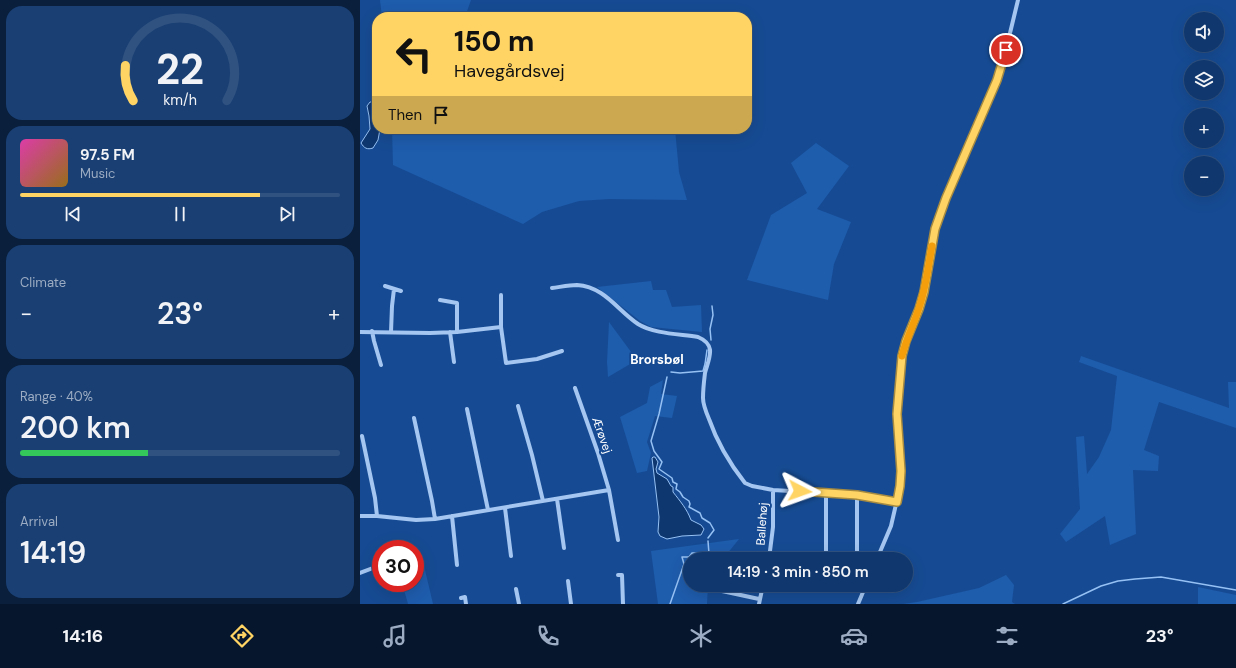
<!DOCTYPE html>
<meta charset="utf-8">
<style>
body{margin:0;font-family:"DM Sans",sans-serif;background:#193f73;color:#f1f3f6;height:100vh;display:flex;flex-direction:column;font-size:15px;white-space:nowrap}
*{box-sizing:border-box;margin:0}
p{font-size:13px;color:#9cacc2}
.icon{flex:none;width:22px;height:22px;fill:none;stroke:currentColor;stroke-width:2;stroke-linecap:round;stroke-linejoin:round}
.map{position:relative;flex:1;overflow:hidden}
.drawer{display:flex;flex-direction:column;gap:6px;padding:6px;background:#091f3c;width:360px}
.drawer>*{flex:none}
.guide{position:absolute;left:12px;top:12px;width:380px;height:122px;border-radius:16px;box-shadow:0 4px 16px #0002,0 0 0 1px #305281;background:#ffd464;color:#111;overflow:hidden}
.buttons{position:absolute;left:824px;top:12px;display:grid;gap:8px}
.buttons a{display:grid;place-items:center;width:40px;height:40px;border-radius:50%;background:#10386e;box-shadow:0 4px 16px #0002,0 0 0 1px #305281;font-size:20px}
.speed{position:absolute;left:12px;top:540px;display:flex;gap:8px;font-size:20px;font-weight:700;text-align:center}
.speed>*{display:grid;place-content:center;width:52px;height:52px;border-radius:50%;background:#10386e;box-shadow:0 4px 16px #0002,0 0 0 1px #305281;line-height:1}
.speed .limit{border:6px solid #d22;background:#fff;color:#111}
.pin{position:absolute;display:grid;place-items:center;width:34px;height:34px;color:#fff;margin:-17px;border:2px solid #fff;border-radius:50%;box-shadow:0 1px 4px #0007}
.me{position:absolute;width:44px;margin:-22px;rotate:94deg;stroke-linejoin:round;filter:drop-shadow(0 0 3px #0008)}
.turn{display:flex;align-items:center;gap:14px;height:84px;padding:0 16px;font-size:18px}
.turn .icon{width:52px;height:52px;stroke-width:2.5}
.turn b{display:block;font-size:28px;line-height:34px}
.then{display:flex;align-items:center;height:38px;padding:0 16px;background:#0003;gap:8px;font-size:15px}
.big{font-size:30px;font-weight:600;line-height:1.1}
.drawer .card{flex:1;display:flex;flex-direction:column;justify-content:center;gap:6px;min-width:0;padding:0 14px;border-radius:16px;background:#193f73}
.drawer .dial{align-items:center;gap:0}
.dial svg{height:104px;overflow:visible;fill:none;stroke:#305281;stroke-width:7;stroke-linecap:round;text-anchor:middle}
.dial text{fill:#f1f3f6;stroke:none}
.song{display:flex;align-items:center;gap:12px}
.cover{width:48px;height:48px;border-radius:6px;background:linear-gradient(135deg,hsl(320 70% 55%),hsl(40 70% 35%))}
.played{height:4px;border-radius:2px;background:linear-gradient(90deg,#ffd464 75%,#305281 75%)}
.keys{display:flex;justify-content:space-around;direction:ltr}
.heat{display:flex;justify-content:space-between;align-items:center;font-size:22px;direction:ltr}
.charge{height:6px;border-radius:3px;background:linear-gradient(90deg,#34c759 40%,#305281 0)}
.trip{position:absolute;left:323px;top:552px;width:230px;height:40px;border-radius:20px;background:#10386e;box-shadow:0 4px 16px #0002,0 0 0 1px #305281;font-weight:600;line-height:40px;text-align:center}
.tab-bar{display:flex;height:64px;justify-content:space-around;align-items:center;background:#06162c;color:#9cacc2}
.tab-bar .icon{width:28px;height:28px}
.tab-bar .active{color:#ffd464}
.tab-bar b{font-size:18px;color:#f1f3f6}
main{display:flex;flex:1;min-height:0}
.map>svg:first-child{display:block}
.green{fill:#1e5cac}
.water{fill:#0e366f;stroke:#96c1f4}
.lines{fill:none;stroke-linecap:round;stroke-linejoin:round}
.stream{stroke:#96c1f4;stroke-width:1.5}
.street{stroke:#a4c6f1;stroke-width:4}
.route-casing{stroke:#a68a41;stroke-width:10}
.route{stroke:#ffd464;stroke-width:7}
.slow{stroke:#f59e0b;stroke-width:7}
.labels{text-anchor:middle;stroke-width:4;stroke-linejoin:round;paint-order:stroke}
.street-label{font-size:12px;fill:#fff;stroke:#164b93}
.neighbourhood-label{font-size:13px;font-weight:bold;fill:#fff;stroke:#164b93}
</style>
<main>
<section class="drawer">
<div class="card dial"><svg viewBox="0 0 100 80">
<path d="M14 69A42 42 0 1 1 86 69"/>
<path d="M14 69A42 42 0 0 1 8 42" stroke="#ffd464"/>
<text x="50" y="56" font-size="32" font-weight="700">22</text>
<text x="50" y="72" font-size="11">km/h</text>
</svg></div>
<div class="card">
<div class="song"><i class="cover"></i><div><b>97.5 FM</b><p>Music</p></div></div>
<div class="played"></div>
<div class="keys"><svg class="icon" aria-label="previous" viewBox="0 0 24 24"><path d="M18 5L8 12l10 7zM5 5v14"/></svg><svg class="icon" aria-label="pause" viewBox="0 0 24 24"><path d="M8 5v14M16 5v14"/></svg><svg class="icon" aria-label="next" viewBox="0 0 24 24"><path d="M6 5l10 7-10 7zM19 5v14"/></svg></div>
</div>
<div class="card"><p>Climate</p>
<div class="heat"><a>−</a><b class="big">23°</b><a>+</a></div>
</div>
<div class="card"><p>Range · 40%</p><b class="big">200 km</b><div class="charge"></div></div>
<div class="card"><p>Arrival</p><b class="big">14:19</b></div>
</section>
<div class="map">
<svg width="876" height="604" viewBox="0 0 876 604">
<rect width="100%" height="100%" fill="#164b93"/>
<!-- green -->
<path class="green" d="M20 0H111L105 17H22Z
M32 129H315L319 172 327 200 249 199 219 201 182 212 163 224 33 165Z
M456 143 489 166 457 209 491 222 474 264 468 300 387 280 411 215 447 193 431 163Z
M291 281 293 290H306L312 307 341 305 342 332 291 327 280 321 237 287Z
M249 322 277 360 248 377 247 362Z
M721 356 869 408 868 382H876V428L799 402 784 450 799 456 798 471 773 470 776 534 750 545 745 516 706 542 700 534 720 509 716 437 724 436 727 474 739 457 751 430 757 376 719 362Z
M303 380 301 394 317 396 312 418 295 416 287 442 291 453 287 471 277 473 260 417 287 403 290 387Z
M379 539 363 559H330V585H348L347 604H298L291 551Z
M62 557 73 604H48L42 583H55V559Z
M646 575 654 585 652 602 655 604H543L557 602 619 588Z
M838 587 876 595V604H838Z"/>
<!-- water -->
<path class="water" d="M10 102H13L17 105V129H20L18 140 13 148C7 150 4 148 1 143L10 129 9 116 7 106Z
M293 457H295L298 462 296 469 297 473 307 479 311 486 313 487V492C320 501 327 509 331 520L341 525 344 529 341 535 322 536 307 539 300 536 298 532 299 517 292 458Z"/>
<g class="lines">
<!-- stream -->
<path class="stream" d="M351 340 350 329 353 315 352 306
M311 372 320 373 343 371 345 364 347 350
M307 377 299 414 291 441 294 451 302 462 299 469 312 478 313 482 317 484 316 489 320 492 323 497 329 501 330 504 329 507 340 513 342 518 350 523 354 530 348 538
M310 604 324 564 322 557H329L332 553H337L340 558C344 559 346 558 349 554L348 541
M703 604 741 586 758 581 775 579 801 577 876 590"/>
<!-- street -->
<path class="street" d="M25 286 41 291
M192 288C200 287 209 285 217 285 245 287 257 310 278 324 294 334 320 334 338 337 357 345 349 358 345 373 344 381 343 390 343 398 343 405 346 412 349 419 357 442 370 464 385 483L392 486 413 490 497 495 537 502
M141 295V327L146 363 177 359 202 351
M80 300 97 303V332
M12 331 14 341 21 365
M0 332 70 333 97 332 141 327
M31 332 32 306 34 289
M90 332 94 362
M215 388 238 453 249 490 258 540
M158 406 172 455 183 501
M107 409 128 510
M54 418 72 501 75 519
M2 436 15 498 17 516
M197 499 204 548
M145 508 151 556
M0 516H17L56 520 75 519 249 490
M92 516 97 565
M409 559 413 527V490
M466 559V493
M497 559V495
M517 559 531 526 540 487 541 471 537 414 541 356 546 341 559 309 564 291 575 229 586 198 637 80 643 62 658 0
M0 573 21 565
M258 575H262L263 604
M208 581 211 604
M156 589 159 604
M362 591 399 599
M101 598 105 597 106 604
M399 604 403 585
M498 604 506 585"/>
</g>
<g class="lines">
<!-- route casing -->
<g class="route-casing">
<path id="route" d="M440 491 497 495 537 502 540 486 541 471 537 414 542 356 546 341 559 309 564 292 575 229 586 198 637 80 646 50"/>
</g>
<!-- route -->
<use href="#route" class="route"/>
<!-- slow -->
<path class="slow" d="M542 356C546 339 554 324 559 308 566 288 568 267 572 246"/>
</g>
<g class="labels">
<!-- street labels -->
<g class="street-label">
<text transform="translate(242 435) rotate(71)" y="4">Ærøvej</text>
<text transform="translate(402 524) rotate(-86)" y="4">Ballehøj</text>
</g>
<!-- neighbourhood labels -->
<g class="neighbourhood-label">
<text x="297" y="364">Brorsbøl</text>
</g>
</g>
</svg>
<div class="buttons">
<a><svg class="icon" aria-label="sound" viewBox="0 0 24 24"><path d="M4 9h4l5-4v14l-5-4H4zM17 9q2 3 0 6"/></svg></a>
<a><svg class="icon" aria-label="layers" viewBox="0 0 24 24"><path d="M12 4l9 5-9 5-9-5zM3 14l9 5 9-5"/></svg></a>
<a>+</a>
<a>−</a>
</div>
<div class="speed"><div class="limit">30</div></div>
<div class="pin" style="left:646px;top:50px;background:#d93025"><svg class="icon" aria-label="arrive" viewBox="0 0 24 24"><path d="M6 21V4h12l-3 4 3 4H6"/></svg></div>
<svg class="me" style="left:440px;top:491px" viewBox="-20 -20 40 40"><path d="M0-17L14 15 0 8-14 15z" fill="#ffd464" stroke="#fff" stroke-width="4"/></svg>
<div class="trip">14:19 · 3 min · 850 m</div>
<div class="guide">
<div class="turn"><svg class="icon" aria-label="left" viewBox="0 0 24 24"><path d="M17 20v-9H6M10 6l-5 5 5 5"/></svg><div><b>150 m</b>Havegårdsvej</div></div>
<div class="then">Then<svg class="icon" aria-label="arrive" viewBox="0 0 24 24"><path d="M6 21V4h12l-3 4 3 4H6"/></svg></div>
</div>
</div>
</main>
<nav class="tab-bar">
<b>14:16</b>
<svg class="icon active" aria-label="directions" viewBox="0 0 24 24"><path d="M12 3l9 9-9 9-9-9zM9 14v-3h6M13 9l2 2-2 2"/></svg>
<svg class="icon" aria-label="music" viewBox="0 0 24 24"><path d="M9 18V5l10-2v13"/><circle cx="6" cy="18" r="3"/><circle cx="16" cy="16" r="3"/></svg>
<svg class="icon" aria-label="phone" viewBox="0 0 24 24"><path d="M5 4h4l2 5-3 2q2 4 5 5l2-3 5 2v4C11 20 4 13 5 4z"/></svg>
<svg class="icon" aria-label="climate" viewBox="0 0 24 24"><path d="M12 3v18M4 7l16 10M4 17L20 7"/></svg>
<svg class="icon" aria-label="car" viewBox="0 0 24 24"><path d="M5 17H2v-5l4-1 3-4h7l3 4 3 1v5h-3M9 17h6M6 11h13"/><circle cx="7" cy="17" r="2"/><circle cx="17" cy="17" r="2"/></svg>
<svg class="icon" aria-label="filters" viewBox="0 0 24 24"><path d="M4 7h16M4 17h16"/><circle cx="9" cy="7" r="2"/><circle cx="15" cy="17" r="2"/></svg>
<b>23°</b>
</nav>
